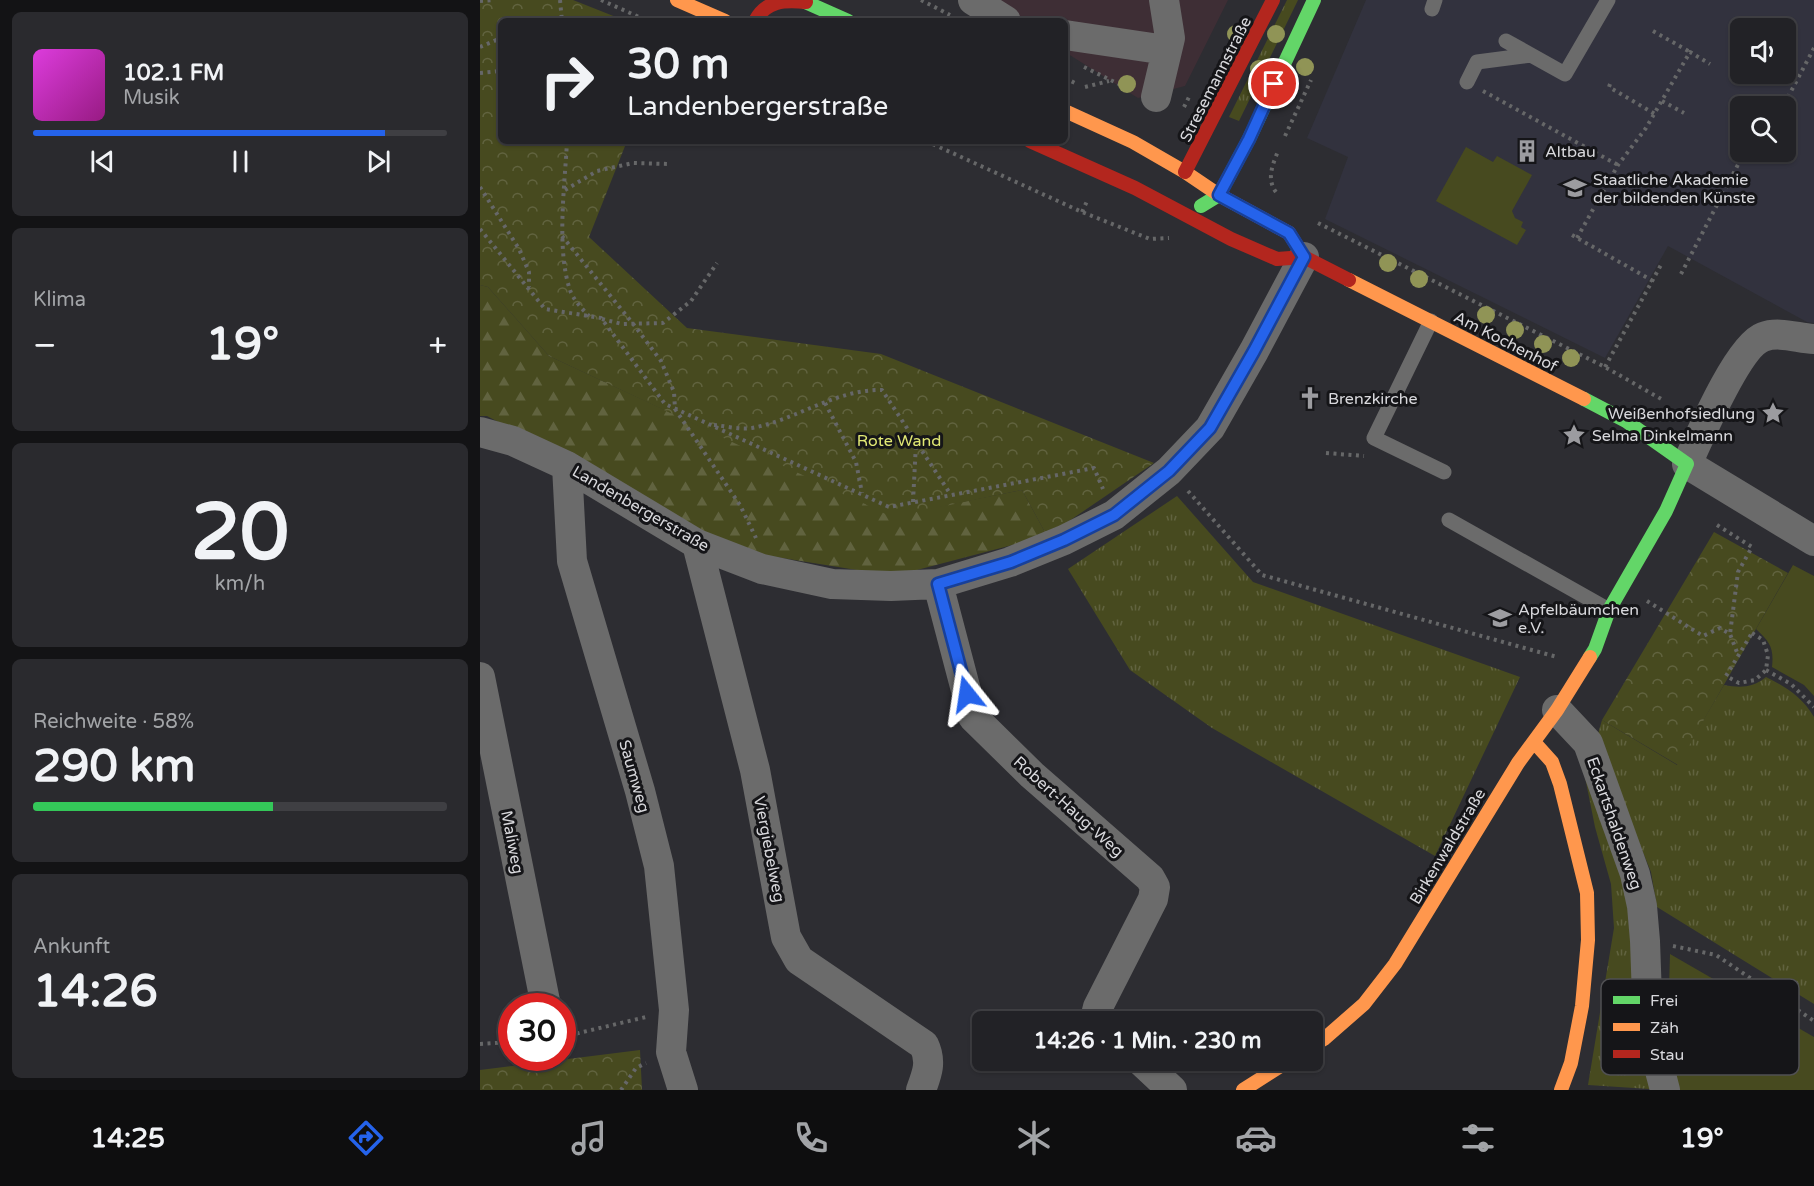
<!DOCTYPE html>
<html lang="de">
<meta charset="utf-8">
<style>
body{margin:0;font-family:"Varela Round",sans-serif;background:#2a2a2e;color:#f1f3f6;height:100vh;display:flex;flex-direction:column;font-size:22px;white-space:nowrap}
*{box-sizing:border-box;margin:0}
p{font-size:20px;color:#a2a4a7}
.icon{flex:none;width:33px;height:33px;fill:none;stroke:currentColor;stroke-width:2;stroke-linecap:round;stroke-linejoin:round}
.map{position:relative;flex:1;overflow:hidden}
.side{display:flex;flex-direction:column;gap:12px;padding:12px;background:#131315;width:480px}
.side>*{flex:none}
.top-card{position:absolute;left:18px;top:18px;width:570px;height:126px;border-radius:9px;box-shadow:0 2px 4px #0004,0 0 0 2px #3f3f43;background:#222226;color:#f1f3f6;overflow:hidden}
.buttons{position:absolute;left:1250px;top:18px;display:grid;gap:12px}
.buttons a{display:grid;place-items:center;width:66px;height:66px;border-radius:9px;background:#222226;box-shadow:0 2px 4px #0004,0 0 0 2px #3f3f43;font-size:30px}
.speed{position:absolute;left:18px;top:993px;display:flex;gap:12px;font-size:30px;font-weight:700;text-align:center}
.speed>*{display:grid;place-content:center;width:78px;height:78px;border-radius:50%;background:#222226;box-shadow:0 2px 4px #0004,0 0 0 2px #3f3f43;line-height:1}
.speed .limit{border:9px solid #d22;background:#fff;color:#111}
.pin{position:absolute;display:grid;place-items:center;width:51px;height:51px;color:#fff;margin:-26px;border:3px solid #fff;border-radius:50%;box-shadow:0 2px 6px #0007}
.me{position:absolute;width:66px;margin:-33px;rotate:345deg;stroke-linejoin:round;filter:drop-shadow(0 0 4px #0008)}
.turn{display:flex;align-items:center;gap:21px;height:126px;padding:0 30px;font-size:27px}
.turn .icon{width:78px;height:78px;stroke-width:2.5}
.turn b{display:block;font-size:42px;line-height:51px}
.big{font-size:45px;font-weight:800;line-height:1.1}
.side .tile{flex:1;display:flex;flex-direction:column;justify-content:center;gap:9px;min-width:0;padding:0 21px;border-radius:9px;background:#2a2a2e}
.side .dial{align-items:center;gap:0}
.dial b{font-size:78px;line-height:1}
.song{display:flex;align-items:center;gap:18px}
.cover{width:72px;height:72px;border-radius:9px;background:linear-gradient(135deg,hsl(300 70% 55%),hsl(310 70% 35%))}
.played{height:6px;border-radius:3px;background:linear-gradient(90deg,#2563eb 85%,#3f3f43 85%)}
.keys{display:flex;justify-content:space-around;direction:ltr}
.heat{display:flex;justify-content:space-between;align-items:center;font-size:33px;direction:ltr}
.charge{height:9px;border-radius:4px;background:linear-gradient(90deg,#34c759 58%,#3f3f43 0)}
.trip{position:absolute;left:492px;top:1011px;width:351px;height:60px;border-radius:9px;background:#222226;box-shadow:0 2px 4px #0004,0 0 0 2px #3f3f43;font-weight:800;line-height:60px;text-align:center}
.tabs{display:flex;height:96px;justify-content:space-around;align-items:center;background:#0e0e0f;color:#a2a4a7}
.tabs .icon{width:42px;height:42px}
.tabs .active{color:#2563eb}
.tabs b{font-size:27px;color:#f1f3f6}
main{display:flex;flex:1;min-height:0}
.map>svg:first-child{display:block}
.commercial{fill:#3e2e35}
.built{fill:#32323e;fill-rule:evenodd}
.grass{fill:url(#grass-tufts)}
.forest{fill:url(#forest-firs)}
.park{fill:url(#park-crowns)}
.garden{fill:#474a1f}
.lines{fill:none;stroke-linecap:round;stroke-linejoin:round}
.path{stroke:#666768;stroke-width:4;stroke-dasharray:3 4.5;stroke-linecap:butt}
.lane{stroke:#6b6b6b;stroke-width:15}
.street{stroke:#6b6b6b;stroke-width:30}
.fast{stroke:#63d668;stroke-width:14}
.slow{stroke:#ff974d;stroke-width:14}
.jam{stroke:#b3261e;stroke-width:14}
.tree{fill:#909456}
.route-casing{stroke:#184099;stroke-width:15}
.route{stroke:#2563eb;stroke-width:10}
.labels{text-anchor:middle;stroke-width:6;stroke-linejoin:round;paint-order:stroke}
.street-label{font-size:16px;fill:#d8d8dc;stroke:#151518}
.poi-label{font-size:16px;fill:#d8d8dc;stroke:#151518;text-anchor:start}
.park-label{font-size:16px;fill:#e1e874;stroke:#151518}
.key{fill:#151518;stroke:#505053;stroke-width:1.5}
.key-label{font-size:16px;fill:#d8d8dc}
</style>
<main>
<section class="side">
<div class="tile">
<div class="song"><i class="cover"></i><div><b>102.1 FM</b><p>Musik</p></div></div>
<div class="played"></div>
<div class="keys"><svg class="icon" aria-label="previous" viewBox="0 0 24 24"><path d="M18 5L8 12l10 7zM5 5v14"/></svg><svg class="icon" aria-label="pause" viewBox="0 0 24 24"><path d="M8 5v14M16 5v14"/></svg><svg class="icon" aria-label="next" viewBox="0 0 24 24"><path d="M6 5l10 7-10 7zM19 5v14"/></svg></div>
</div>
<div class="tile"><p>Klima</p>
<div class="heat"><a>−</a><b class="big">19°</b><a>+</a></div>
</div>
<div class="tile dial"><b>20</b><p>km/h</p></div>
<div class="tile"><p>Reichweite · 58%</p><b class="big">290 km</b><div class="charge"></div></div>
<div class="tile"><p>Ankunft</p><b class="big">14:26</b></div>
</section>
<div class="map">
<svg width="1334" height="1090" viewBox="0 0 1334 1090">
<defs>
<pattern id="grass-tufts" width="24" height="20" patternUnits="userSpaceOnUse" patternTransform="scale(1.5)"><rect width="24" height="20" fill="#474a1f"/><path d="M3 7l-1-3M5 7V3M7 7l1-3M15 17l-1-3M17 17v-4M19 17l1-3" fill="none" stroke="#61633f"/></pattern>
<pattern id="forest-firs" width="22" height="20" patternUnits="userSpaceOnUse" patternTransform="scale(1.5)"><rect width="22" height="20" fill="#474a1f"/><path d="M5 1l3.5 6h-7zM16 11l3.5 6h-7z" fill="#61633f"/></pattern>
<pattern id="park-crowns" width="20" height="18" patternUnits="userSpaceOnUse" patternTransform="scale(1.5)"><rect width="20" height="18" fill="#474a1f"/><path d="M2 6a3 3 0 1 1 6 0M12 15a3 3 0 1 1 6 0" fill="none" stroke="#61633f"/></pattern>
</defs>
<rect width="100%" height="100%" fill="#2d2d32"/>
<!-- commercial -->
<path class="commercial" d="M502 0H748L705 86 658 98 585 52V21H536Z"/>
<!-- built -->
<path class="built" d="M886 0H1334V323L1327 322 1188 246 1125 358 845 219 868 157 827 138ZM1260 28H1305V74H1260ZM1260 106H1305V152H1260Z"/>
<!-- grass -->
<path class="grass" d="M807 0H818L759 121 749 117Z
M697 496 773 582 1040 677 955 856 732 728 650 670 588 569Z
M1286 677C1306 687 1322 697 1334 717V1004L1177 907 1171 872 1135 783 1118 734 1122 720 1197 765 1244 685C1260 688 1273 688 1286 677Z
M1105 777 1146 879 1152 929V999L1185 1090 1108 1085 1134 928 1131 884 1115 827Z"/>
<!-- forest -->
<path class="forest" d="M0 285 8 287 69 356 412 516 542 490 567 536 414 576 259 551 7 416H0Z"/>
<!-- park -->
<path class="park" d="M0 0H93L146 21H21V141H147L109 237 207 328 401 354 674 463 567 536 542 490 412 517 69 356 8 287 0 285Z
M1234 532 1308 573 1198 765 1122 720Z
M160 1050 162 1090H0V1070Z"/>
<!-- garden -->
<path class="garden" d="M986 147 1013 162 1017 156 1052 175 1032 211 1035 218 1043 222 1041 227 1046 230 1037 245 956 201Z
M1313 565 1334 576V696L1324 685 1292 667C1294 648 1290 642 1276 629Z
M1190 954 1334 1037V1090H1186Z"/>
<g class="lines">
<!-- path -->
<path class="path" d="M80 0 82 21
M121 0 168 21
M441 0 470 15
M0 1 13 0
M1173 31 1210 52
M0 47 21 38
M604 67 651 90
M0 73 21 71
M585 78 595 83
M1130 84 1129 87 1175 114
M605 87 629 81
M1003 91 1138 165
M1308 97 1334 48
M1182 101 1204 113
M704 107 710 95
M805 136 831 80
M87 141C85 184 76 249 90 290 93 299 102 309 109 316
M446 141 602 212 670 239 689 238
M0 187 39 249 49 272V287
M85 190 117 171 153 163 190 164
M796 192C786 179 793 164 798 151
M602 212 608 199
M838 223 1125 367 1183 400
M0 229 65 309 121 318 185 404 409 507 614 468 623 489
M1092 235 1173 281
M82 236 154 325 181 361 194 392 195 409 260 505 276 538
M1097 238 1138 165 1166 128 1210 52 1230 64
M1201 274 1263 155
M122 319 142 324 183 323 211 301 237 263
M1125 367 1182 263
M345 403 376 462 382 493
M234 425C246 426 260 430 272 428 316 420 356 389 402 390L471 495
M846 453 884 456
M708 491 782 575 1077 657
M433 502 436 443
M1237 525 1272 547 1258 572 1250 634
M1167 601 1223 636 1240 628 1250 634 1258 655
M1272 633 1283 640 1288 655 1286 670 1275 680 1259 683 1246 676Z
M1286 670 1311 684 1334 707
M1193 946 1236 955 1334 1021
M82 1037 166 1017
M0 1044 32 1042
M141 1090 156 1068 166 1063"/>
<!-- lane -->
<path class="lane" d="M952 9 955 0
M1026 41 1085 74 1128 0
M987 82 997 62 1051 55
M951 321 894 438 964 472
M969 520 1129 610"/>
<!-- street -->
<path class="street" d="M493 0 526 21
M585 35 686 50
M676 97 690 38 684 0
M1334 339C1317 338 1299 331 1283 337 1258 346 1219 438 1207 464L1334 541
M0 432 33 441 87 466 217 544 282 569 352 584 411 586 458 584 530 562 584 540 634 515 689 471 730 428 774 351 824 257
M87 466 92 561 160 791 179 866 194 1010 191 1052 203 1090
M217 544 275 770 306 937 319 960 444 1045C452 1062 447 1074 441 1090
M458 584 493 717 552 775 670 878 675 887 673 899 618 1007 616 1015 620 1022
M0 677 66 1006
M1077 710 1108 743 1155 874 1162 906 1165 941 1168 1025 1185 1090
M660 1060 692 1090"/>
<!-- fast -->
<path class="fast" d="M321 0 368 21
M721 206 739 195 769 139 834 0
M1104 399 1146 421 1207 464
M1110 657 1115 649 1129 610 1186 511 1207 464"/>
<!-- slow -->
<path class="slow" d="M197 0 245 21
M585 111 653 142 705 172 739 195 809 233 824 257
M869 280 1104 399
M1054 742 1072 762 1080 784 1107 893 1108 940 1102 1006 1091 1063 1081 1090
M832 1046 844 1039 884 1004 915 964 1038 763 1077 710 1110 657
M763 1090 810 1060"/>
<!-- jam -->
<path class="jam" d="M275 21C286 0 305 0 326 2
M550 141 655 188 751 239 797 259 824 257 869 280
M705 172 793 0"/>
</g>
<!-- trees -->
<g class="tree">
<circle cx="756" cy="34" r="9"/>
<circle cx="796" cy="34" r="9"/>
<circle cx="825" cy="67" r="9"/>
<circle cx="779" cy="69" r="9"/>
<circle cx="647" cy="84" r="9"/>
<circle cx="908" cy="263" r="9"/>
<circle cx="939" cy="279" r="9"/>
<circle cx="1006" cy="315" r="9"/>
<circle cx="1035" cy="330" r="9"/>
<circle cx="1063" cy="344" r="9"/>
<circle cx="1091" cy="358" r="9"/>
</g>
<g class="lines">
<!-- route casing -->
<g class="route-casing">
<path id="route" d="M487 694 458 584 531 562 584 540 634 515 689 471 730 428 774 351 824 257 809 233 739 195 769 139 794 84"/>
</g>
<!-- route -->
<use href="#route" class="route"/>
</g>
<!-- icons -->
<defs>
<g id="building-bare" transform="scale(1.8)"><path d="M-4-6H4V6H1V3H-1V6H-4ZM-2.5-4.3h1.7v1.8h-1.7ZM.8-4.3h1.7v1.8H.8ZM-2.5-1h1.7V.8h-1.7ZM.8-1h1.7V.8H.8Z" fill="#9c9ca0" stroke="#151518" stroke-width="2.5" paint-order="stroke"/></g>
<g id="university-bare" transform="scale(1.8)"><path d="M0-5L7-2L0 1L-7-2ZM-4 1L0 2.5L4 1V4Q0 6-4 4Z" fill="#9c9ca0" stroke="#151518" stroke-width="2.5" paint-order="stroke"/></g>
<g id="church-bare" transform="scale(1.8)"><path d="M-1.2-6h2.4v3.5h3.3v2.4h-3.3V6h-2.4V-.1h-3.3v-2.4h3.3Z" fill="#9c9ca0" stroke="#151518" stroke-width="2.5" paint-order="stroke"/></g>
<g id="sight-bare" transform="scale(1.8)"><path d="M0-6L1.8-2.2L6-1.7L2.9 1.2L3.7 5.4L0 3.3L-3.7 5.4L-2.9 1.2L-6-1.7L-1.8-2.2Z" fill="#9c9ca0" stroke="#151518" stroke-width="2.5" paint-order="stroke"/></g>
<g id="school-bare" transform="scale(1.8)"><path d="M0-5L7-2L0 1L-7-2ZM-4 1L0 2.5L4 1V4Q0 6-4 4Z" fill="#9c9ca0" stroke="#151518" stroke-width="2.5" paint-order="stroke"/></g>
</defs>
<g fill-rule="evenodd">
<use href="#building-bare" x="1047" y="151"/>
<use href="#university-bare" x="1095" y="188"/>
<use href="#church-bare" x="830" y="398"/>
<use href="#sight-bare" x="1293" y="413"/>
<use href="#sight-bare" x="1094" y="435"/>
<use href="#school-bare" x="1020" y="618"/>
</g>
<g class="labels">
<!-- street labels -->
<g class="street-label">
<text transform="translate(735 79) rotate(-63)" y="6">Stresemannstraße</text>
<text transform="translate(1026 341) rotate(27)" y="6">Am Kochenhof</text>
<text transform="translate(161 508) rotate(30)" y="6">Landenbergerstraße</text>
<text transform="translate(155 776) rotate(74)" y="6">Saumweg</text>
<text transform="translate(589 806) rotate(42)" y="6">Robert-Haug-Weg</text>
<text transform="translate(1135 823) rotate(71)" y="6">Eckartshaldenweg</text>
<text transform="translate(33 842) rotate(79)" y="6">Maliweg</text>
<text transform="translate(967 846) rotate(-59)" y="6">Birkenwaldstraße</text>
<text transform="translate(290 849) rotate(79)" y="6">Viergiebelweg</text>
</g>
<!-- poi labels -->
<g class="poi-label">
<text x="1065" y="157">Altbau</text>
<text x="1113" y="185">Staatliche Akademie<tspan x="1113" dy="18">der bildenden Künste</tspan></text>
<text x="848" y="404">Brenzkirche</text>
<text x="1275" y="419" text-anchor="end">Weißenhofsiedlung</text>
<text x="1112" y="441">Selma Dinkelmann</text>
<text x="1038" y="615">Apfelbäumchen<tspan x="1038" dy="18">e.V.</tspan></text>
</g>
<!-- park labels -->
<g class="park-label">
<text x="419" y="446">Rote Wand</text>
</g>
</g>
<!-- legend -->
<rect x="1121" y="979" width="198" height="96" rx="9" class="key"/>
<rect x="1133" y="996" width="27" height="8" fill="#63d668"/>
<rect x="1133" y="1023" width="27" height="8" fill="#ff974d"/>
<rect x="1133" y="1050" width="27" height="8" fill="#b3261e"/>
<g class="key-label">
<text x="1170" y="1006">Frei</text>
<text x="1170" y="1033">Zäh</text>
<text x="1170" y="1060">Stau</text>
</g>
</svg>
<div class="buttons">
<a><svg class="icon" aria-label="sound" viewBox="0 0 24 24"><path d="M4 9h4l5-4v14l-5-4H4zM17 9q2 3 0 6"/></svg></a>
<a><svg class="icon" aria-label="search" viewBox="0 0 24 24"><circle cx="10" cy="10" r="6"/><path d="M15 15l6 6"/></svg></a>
</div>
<div class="speed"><div class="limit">30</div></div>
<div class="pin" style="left:794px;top:84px;background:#d93025"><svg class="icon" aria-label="arrive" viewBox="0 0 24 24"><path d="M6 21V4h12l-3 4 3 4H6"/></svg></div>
<svg class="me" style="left:487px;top:694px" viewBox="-20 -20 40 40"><path d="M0-17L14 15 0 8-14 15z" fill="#2563eb" stroke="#fff" stroke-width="4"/></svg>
<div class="trip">14:26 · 1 Min. · 230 m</div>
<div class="top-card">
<div class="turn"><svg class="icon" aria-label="right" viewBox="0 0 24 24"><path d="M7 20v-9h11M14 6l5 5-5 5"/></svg><div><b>30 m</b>Landenbergerstraße</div></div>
</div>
</div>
</main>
<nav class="tabs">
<b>14:25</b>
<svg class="icon active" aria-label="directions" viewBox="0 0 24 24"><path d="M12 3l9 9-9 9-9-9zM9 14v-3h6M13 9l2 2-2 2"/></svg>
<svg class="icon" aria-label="music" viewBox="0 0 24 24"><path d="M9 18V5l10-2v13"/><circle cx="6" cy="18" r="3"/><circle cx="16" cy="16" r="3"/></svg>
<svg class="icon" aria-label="phone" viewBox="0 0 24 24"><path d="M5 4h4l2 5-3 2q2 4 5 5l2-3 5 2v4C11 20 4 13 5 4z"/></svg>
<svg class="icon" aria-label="climate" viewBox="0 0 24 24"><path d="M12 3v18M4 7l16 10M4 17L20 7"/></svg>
<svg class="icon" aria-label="car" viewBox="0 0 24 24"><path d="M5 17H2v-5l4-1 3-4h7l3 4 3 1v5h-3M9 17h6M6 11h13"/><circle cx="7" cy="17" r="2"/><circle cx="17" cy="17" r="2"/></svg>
<svg class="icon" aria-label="filters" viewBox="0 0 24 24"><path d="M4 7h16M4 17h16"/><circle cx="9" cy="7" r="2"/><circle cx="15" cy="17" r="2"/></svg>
<b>19°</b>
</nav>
